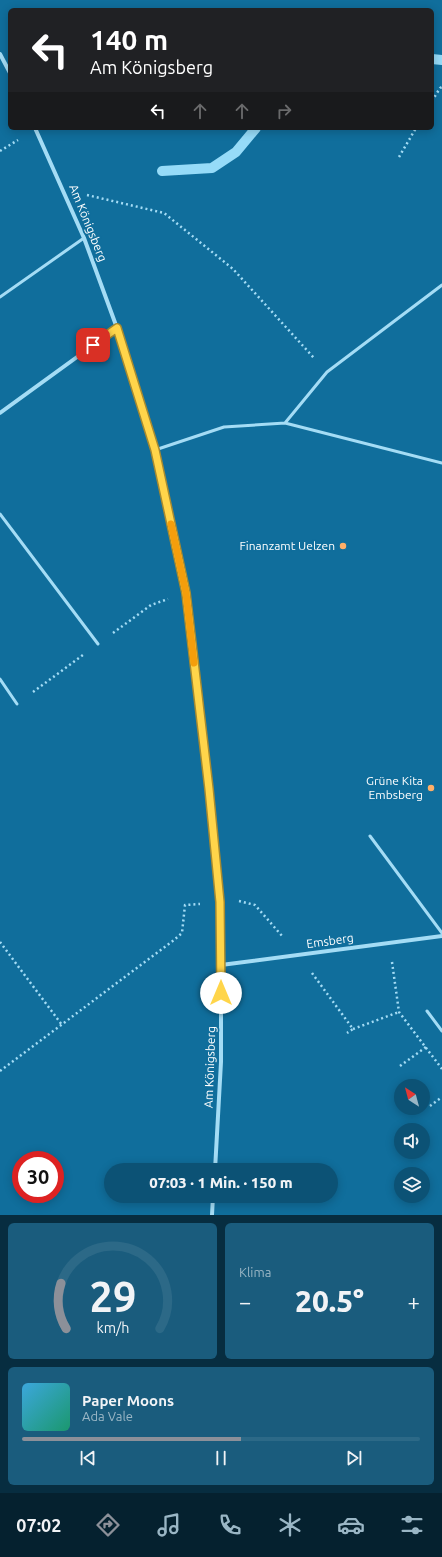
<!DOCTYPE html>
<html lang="de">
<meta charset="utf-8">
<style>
body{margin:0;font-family:Ubuntu,sans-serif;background:#1a5c7d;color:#f1f3f6;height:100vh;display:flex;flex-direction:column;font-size:15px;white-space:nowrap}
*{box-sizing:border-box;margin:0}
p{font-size:13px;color:#9ab6c5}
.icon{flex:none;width:22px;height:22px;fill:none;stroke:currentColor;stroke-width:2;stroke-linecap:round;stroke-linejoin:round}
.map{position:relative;height:1215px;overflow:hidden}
.sheet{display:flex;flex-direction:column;gap:8px;padding:8px;background:#072d40;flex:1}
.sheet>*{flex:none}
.hud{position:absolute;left:8px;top:8px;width:426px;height:122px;border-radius:6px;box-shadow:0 2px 10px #0003;background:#202124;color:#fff;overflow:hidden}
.needle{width:26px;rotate:324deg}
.controls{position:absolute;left:394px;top:1079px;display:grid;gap:8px}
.controls a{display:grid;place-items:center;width:36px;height:36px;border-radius:50%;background:#0c5275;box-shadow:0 2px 10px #0003;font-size:20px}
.speed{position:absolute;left:12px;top:1151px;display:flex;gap:8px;font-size:20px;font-weight:700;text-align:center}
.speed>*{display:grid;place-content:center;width:52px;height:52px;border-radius:50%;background:#0c5275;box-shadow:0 2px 10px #0003;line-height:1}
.speed .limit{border:6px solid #d22;background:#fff;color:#111}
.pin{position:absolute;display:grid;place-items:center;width:34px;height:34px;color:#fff;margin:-17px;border-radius:8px;box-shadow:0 2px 6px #0006}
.me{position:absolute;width:44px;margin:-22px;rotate:0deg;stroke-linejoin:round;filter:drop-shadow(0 0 3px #0008)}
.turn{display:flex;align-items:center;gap:14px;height:84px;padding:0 16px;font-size:18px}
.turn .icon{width:52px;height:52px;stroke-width:2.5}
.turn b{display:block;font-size:28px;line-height:34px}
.lanes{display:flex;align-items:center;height:38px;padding:0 16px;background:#0003;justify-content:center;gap:20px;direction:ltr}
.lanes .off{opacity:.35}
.big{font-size:30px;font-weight:800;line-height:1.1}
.sheet .tile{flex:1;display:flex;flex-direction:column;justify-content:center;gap:6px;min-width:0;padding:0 14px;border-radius:6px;background:#1a5c7d}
.sheet .dial{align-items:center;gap:0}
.dial svg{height:104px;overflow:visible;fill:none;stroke:#2c6987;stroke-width:7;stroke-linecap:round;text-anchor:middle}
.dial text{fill:#f1f3f6;stroke:none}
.song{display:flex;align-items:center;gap:12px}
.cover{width:48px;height:48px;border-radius:6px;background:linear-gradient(135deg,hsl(200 70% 55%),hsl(160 70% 35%))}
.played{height:4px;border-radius:2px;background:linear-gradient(90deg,#8c9099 55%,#2c6987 55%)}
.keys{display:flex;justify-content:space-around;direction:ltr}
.heat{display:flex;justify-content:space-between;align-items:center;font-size:22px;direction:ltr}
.sheet .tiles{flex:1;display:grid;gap:8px;grid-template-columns:1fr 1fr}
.tile:last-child{grid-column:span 2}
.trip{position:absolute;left:104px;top:1163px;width:234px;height:40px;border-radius:20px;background:#0c5275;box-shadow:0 2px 10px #0003;font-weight:800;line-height:40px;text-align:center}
.tabs{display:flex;height:64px;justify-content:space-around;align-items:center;background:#05212f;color:#9ab6c5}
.tabs .icon{width:28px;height:28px}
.tabs .on{color:#8c9099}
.tabs b{font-size:18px;color:#f1f3f6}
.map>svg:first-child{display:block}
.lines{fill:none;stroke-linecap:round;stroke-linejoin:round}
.stream{stroke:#96dbf8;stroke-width:10}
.path{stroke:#a4dcf5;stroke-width:2.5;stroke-dasharray:2 3;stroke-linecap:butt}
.lane{stroke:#a4dcf5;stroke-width:3}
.street{stroke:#a4dcf5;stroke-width:4}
.route-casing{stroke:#a68a30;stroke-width:10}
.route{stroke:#ffd54a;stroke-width:7}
.slow{stroke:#f59e0b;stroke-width:7}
.poi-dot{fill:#ffaf68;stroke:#106e9c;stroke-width:1.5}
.labels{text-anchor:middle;stroke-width:3.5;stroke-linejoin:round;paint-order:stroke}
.street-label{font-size:12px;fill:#fff;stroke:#106e9c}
.poi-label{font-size:12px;fill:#fff;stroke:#106e9c;text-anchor:end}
</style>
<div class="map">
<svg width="442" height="1215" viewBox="0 0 442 1215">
<rect width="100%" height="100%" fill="#106e9c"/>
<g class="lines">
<!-- stream -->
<path class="stream" d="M432 59 442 60
M162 171 212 168 236 152 256 128"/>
<!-- path -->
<path class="path" d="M432 101 440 88 442 87
M0 151 18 140
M399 157 416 128
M87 195 164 213 233 269 314 358
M113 633 151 605 168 599
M33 692 83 655
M239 901 255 905 283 937
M0 942 62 1025
M392 962 399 1012 442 1069
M312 973 353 1029 347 1033
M353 1029 399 1012
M400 1066 426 1047
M0 1071 174 940 182 933 185 905 200 904
M430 1106 442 1097"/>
<!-- lane -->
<path class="lane" d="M0 297 84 238
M285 423 327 372 442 285
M155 450 224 427 285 423 442 463
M0 514 98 644
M0 679 17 704
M370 836 442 933
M427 1011 442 1031"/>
<!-- street -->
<path class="street" d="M0 54 10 73
M35 128 84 238 117 328 155 450 186 593 209 789 220 903 221 965V1062L215 1170
M0 413 117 328
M221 965 442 936
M212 1215 213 1196"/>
</g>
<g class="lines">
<!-- route casing -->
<g class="route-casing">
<path id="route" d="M93 345 117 328 155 450 186 593 209 789 220 902 221 993"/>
</g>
<!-- route -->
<use href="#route" class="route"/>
<!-- slow -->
<path class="slow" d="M171 524 186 593 194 663"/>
</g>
<!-- markers -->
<g class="poi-dot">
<circle cx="343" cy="546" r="4"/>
<circle cx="431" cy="788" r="4"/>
</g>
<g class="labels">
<!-- street labels -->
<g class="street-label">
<text transform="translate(88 223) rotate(68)" y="4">Am Königsberg</text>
<text transform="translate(330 941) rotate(-8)" y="4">Emsberg</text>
<text transform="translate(210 1067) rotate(-88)" y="4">Am Königsberg</text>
</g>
<!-- poi labels -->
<g class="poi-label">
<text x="335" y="550">Finanzamt Uelzen</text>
<text x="423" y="785">Grüne Kita<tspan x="423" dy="14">Embsberg</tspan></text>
</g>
</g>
</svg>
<div class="controls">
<a><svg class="needle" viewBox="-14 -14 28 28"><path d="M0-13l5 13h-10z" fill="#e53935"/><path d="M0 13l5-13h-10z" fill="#9ab6c5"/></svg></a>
<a><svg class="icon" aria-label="sound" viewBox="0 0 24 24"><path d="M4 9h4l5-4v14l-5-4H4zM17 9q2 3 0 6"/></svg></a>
<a><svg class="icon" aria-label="layers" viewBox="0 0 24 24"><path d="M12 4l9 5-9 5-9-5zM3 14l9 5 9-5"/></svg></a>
</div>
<div class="speed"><div class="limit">30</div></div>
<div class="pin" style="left:93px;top:345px;background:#d93025"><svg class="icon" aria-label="arrive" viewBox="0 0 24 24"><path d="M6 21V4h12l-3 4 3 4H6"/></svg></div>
<svg class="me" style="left:221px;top:993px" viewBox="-20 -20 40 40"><circle r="19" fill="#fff"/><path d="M0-13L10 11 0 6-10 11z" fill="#ffd54a"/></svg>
<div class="trip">07:03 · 1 Min. · 150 m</div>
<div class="hud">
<div class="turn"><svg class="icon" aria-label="left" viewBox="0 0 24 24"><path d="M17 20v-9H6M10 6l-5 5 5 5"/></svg><div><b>140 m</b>Am Königsberg</div></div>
<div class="lanes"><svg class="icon" aria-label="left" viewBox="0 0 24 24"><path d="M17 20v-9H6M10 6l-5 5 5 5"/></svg><svg class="icon off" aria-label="ahead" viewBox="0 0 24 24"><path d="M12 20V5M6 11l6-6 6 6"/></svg><svg class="icon off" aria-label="ahead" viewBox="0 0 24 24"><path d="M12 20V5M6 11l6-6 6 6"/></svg><svg class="icon off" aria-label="right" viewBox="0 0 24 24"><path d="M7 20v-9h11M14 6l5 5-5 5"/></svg></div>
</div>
</div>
<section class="sheet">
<div class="tiles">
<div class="tile dial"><svg viewBox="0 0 100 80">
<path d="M14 69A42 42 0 1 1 86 69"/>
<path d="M14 69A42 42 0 0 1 10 34" stroke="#8c9099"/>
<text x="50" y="56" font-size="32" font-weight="700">29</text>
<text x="50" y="72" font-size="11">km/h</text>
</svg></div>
<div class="tile"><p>Klima</p>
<div class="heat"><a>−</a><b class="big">20.5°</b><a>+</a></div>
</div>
<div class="tile">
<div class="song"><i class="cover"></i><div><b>Paper Moons</b><p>Ada Vale</p></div></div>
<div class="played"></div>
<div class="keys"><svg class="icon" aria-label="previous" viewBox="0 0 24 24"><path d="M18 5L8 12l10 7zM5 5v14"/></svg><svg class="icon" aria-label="pause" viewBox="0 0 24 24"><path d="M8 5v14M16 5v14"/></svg><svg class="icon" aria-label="next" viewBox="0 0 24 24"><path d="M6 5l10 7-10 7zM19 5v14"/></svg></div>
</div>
</div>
</section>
<nav class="tabs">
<b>07:02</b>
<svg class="icon on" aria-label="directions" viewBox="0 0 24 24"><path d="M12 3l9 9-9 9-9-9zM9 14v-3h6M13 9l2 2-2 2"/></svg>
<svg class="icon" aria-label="music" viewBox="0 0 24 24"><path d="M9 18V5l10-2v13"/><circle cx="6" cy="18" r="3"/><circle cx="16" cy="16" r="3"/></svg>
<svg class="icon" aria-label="phone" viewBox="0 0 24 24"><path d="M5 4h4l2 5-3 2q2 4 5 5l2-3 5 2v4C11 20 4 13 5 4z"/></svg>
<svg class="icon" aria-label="climate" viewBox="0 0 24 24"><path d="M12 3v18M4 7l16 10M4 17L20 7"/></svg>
<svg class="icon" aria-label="car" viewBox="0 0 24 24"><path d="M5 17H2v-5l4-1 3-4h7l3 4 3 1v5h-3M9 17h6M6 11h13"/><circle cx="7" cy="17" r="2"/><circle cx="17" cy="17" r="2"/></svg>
<svg class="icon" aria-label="filters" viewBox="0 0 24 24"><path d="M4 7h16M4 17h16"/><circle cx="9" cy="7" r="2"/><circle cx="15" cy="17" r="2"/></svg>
</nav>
